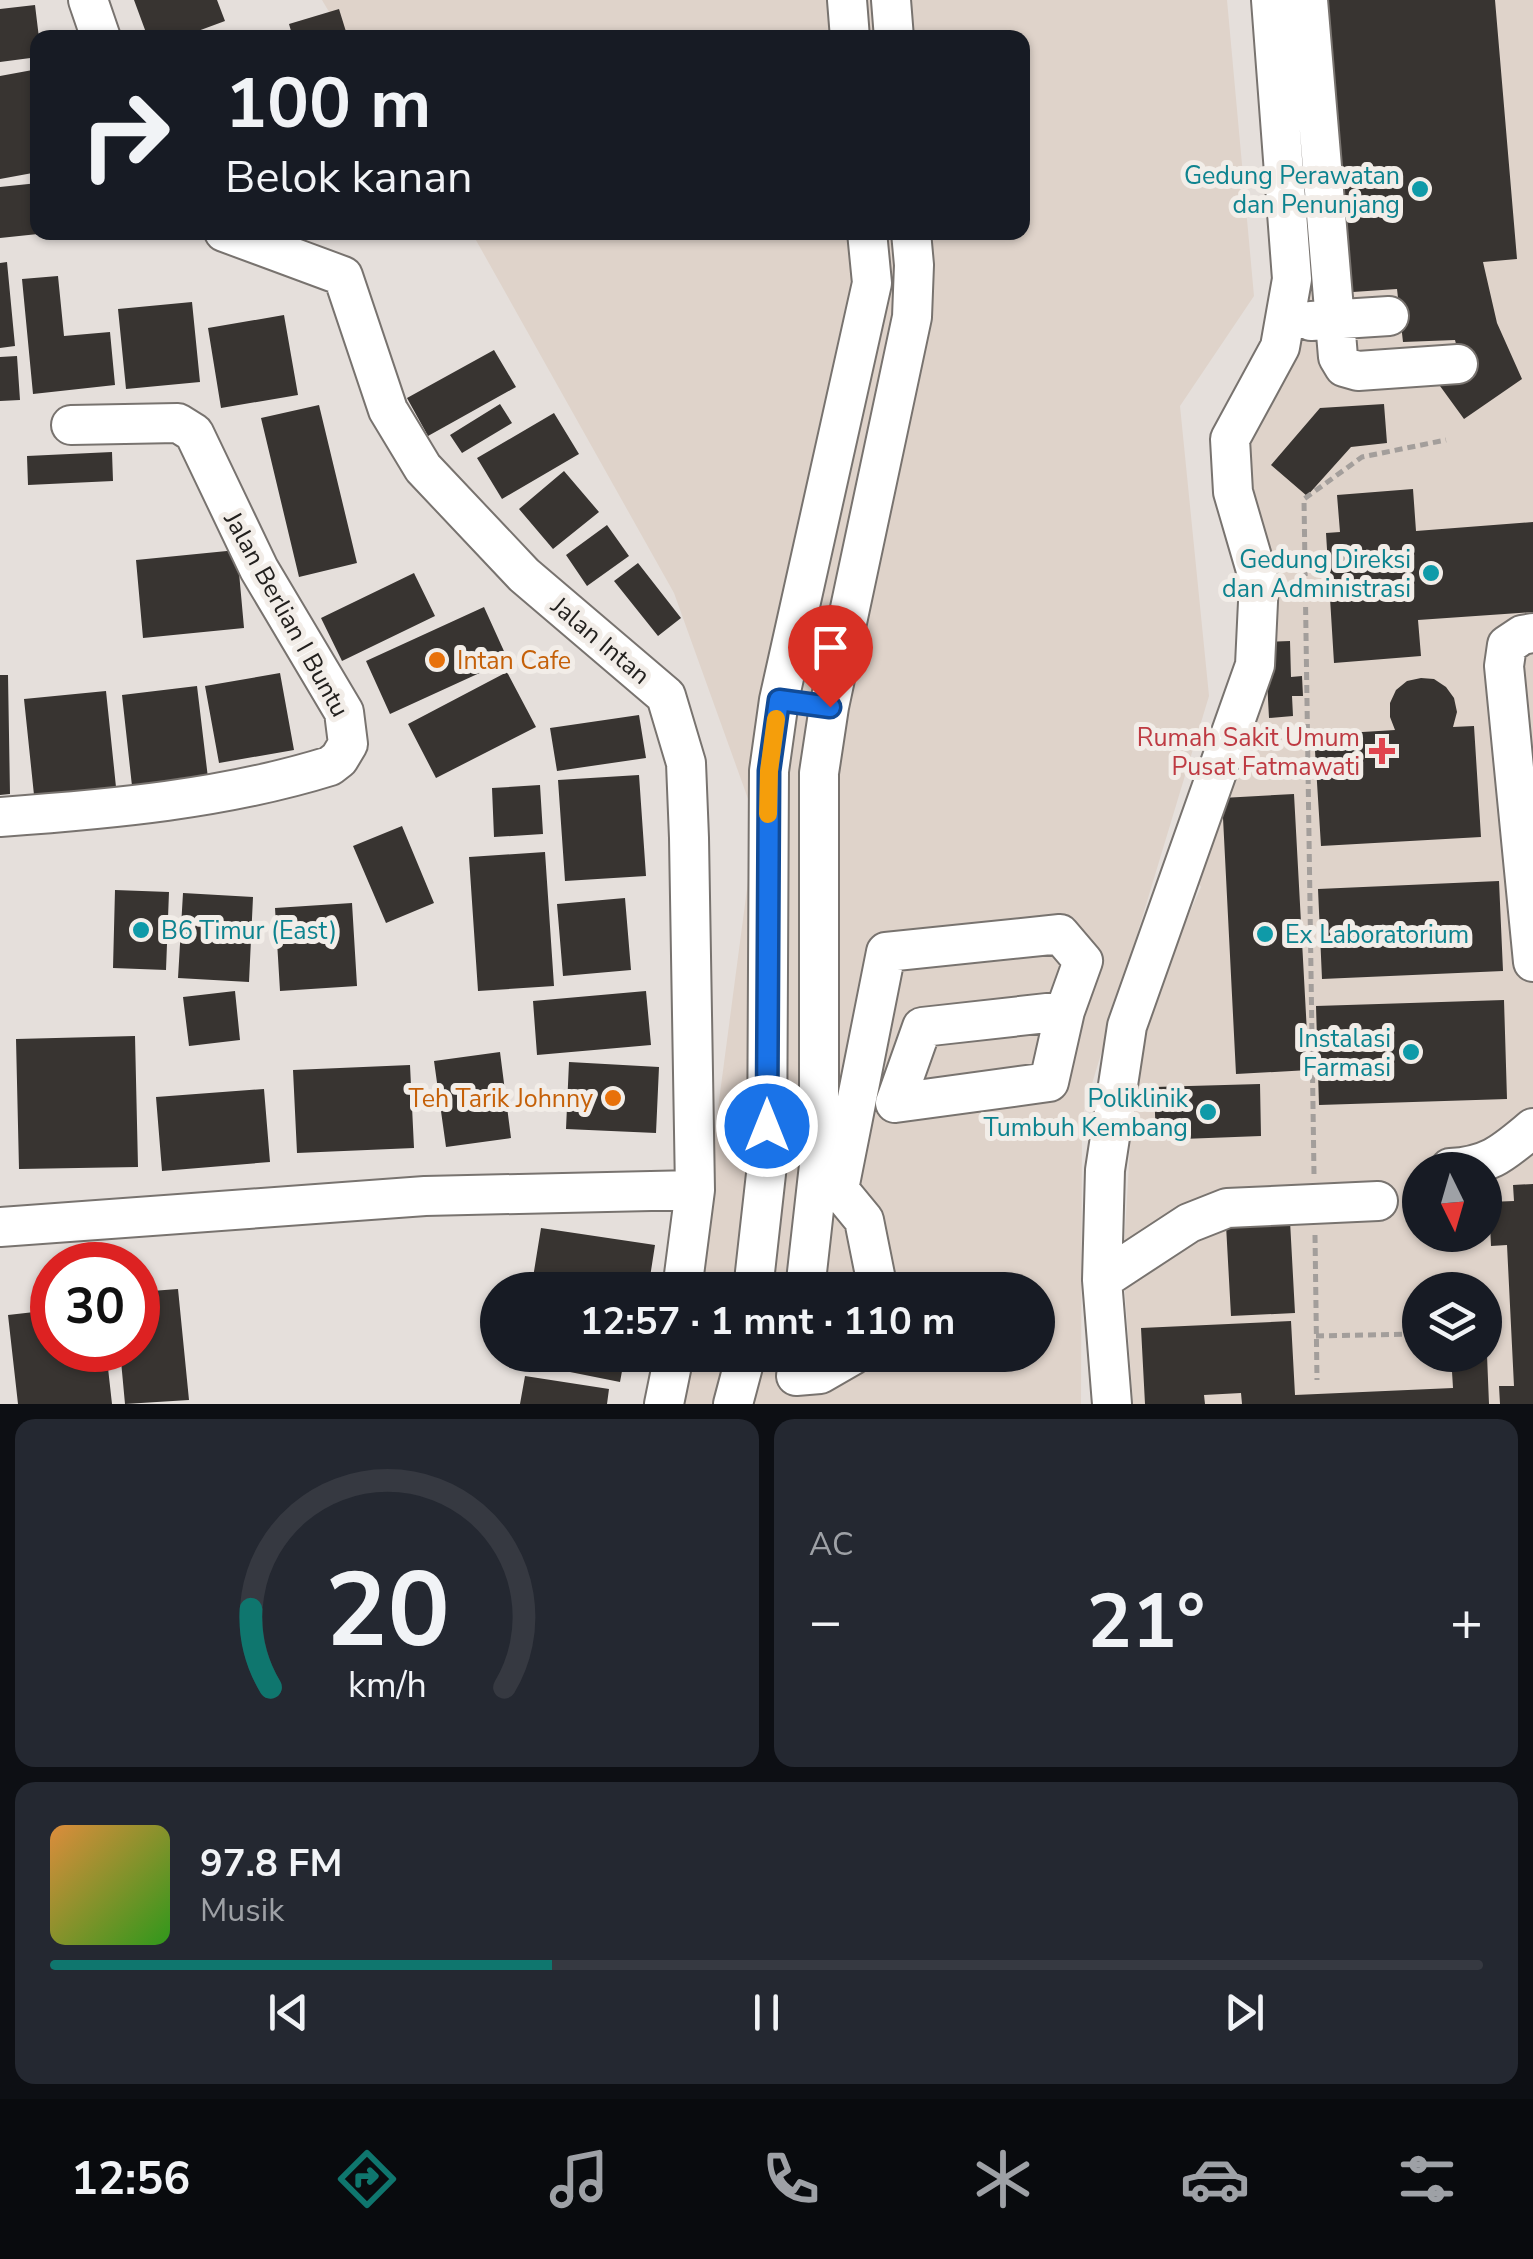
<!DOCTYPE html>
<html lang="id">
<meta charset="utf-8">
<style>
body{margin:0;font-family:"Nunito Sans",sans-serif;background:#242831;color:#f1f3f6;height:100vh;display:flex;flex-direction:column;font-size:38px;white-space:nowrap}
*{box-sizing:border-box;margin:0}
p{font-size:32px;color:#9ea1a6}
.icon{flex:none;width:55px;height:55px;fill:none;stroke:currentColor;stroke-width:2;stroke-linecap:round;stroke-linejoin:round}
.map{position:relative;height:1404px;overflow:hidden}
.side{display:flex;flex-direction:column;gap:15px;padding:15px;background:#0d0f14;flex:1}
.side>*{flex:none}
.top-card{position:absolute;left:30px;top:30px;width:1000px;height:210px;border-radius:20px;box-shadow:0 2px 8px #0004;background:#171b24;color:#f1f3f6;overflow:hidden}
.needle{width:65px;rotate:175deg}
.buttons{position:absolute;left:1402px;top:1152px;display:grid;gap:20px}
.buttons a{display:grid;place-items:center;width:100px;height:100px;border-radius:50%;background:#171b24;box-shadow:0 2px 8px #0004;font-size:50px}
.speed{position:absolute;left:30px;top:1242px;display:flex;gap:20px;font-size:50px;font-weight:700;text-align:center}
.speed>*{display:grid;place-content:center;width:130px;height:130px;border-radius:50%;background:#171b24;box-shadow:0 2px 8px #0004;line-height:1}
.speed .limit{border:15px solid #d22;background:#fff;color:#111}
.pin{position:absolute;display:grid;place-items:center;width:85px;height:85px;color:#fff;margin:-102px -42px;border-radius:50% 50% 50% 0;rotate:-45deg;box-shadow:0 0 10px #0007}
.pin .icon{rotate:45deg}
.me{position:absolute;width:110px;margin:-55px;rotate:0deg;stroke-linejoin:round;filter:drop-shadow(0 0 8px #0008)}
.turn{display:flex;align-items:center;gap:35px;height:210px;padding:0 30px;font-size:45px}
.turn .icon{width:130px;height:130px;stroke-width:2.5}
.turn b{display:block;font-size:70px;line-height:85px}
.big{font-size:75px;font-weight:700;line-height:1.1}
.side .widget{flex:1;display:flex;flex-direction:column;justify-content:center;gap:15px;min-width:0;padding:0 35px;border-radius:20px;background:#242831}
.side .dial{align-items:center;gap:0}
.dial svg{height:260px;overflow:visible;fill:none;stroke:#363941;stroke-width:7;stroke-linecap:round;text-anchor:middle}
.dial text{fill:#f1f3f6;stroke:none}
.song{display:flex;align-items:center;gap:30px}
.cover{width:120px;height:120px;border-radius:15px;background:linear-gradient(135deg,hsl(30 70% 55%),hsl(110 70% 35%))}
.played{height:10px;border-radius:5px;background:linear-gradient(90deg,#0f766e 35%,#363941 35%)}
.keys{display:flex;justify-content:space-around;direction:ltr}
.heat{display:flex;justify-content:space-between;align-items:center;font-size:55px;direction:ltr}
.side .tiles{flex:1;display:grid;gap:15px;grid-template-columns:1fr 1fr}
.widget:last-child{grid-column:span 2}
.trip{position:absolute;left:480px;top:1272px;width:575px;height:100px;border-radius:50px;background:#171b24;box-shadow:0 2px 8px #0004;font-weight:700;line-height:100px;text-align:center}
.dock{display:flex;height:160px;justify-content:space-around;align-items:center;background:#090b0e;color:#9ea1a6}
.dock .icon{width:70px;height:70px}
.dock .selected{color:#0f766e}
.dock b{font-size:45px;color:#f1f3f6}
.map>svg:first-child{display:block}
.built{fill:#dfd3ca;fill-rule:evenodd}
.building{fill:#383431}
.lines{fill:none;stroke-linecap:round;stroke-linejoin:round}
.minor-casing{stroke:#78736f;stroke-width:42}
.path{stroke:#a39e9b;stroke-width:5;stroke-dasharray:8 5;stroke-linecap:butt}
.minor{stroke:#fff;stroke-width:38}
.route-casing{stroke:#114b97;stroke-width:25}
.route{stroke:#1a73e8;stroke-width:18}
.slow{stroke:#f59e0b;stroke-width:18}
.culture-dot{fill:#0f9aa8;stroke:#f2ede8;stroke-width:4}
.food-dot{fill:#e8710a;stroke:#f2ede8;stroke-width:4}
.health-dot{fill:#e0444e;stroke:#f2ede8;stroke-width:4}
.labels{text-anchor:middle;stroke-width:10;stroke-linejoin:round;paint-order:stroke}
.culture-label{font-size:25px;fill:#0d838f;stroke:#f2ede8;text-anchor:end}
.street-label{font-size:25px;fill:#22201e;stroke:#f2ede8}
.food-label{font-size:25px;fill:#c56008;stroke:#f2ede8;text-anchor:start}
.health-label{font-size:25px;fill:#be3a42;stroke:#f2ede8;text-anchor:end}
</style>
<div class="map">
<svg width="1533" height="1404" viewBox="0 0 1533 1404">
<rect width="100%" height="100%" fill="#e5dfdb"/>
<!-- built -->
<path class="built" d="M322 0H1227L1254 296 1180 406 1209 696 1082 1117 1081 1404H678L685 1355H1038V1290H694L756 821 674 593 472 233 1022 232V38L344 37Z
M1283 0H1533V1404H1133L1123 1265 1135 1063 1155 991 1201 887 1190 871 1255 678 1241 444 1305 321ZM1420 1170H1485V1235H1420ZM1420 1290H1485V1355H1420Z"/>
<!-- building -->
<path class="building" d="M134 0H217L225 21 179 38H148Z
M1313 0H1495L1517 259 1483 262 1497 323 1522 379 1464 419 1440 386 1462 368 1455 340 1403 342 1397 289 1338 293Z
M35 5 39 38 38 57 0 62V9Z
M339 9 348 38H293L289 24Z
M38 69V172L0 179V76Z
M38 183V234L0 238V187Z
M7 262 15 346 0 348V263Z
M58 276 64 336 110 332 115 385 33 394 22 279Z
M192 302 200 382 126 389 118 309Z
M284 315 298 395 221 408 208 328Z
M494 350 516 387 428 436 407 398Z
M17 356 20 400 0 401V357Z
M500 404 512 423 462 453 450 435Z
M1384 404 1387 443 1351 447 1307 496 1271 465 1320 408Z
M319 405 357 563 299 577 261 418Z
M554 413 579 454 502 499 477 458Z
M112 452 113 481 28 485 27 456Z
M564 471 599 512 553 549 519 509Z
M1413 489 1416 531 1533 522V612L1418 620 1421 656 1334 663 1326 533 1340 532 1337 495Z
M607 525 629 556 587 586 566 555Z
M237 550 244 628 143 638 136 560Z
M638 563 681 618 658 636 614 581Z
M414 573 435 616 342 661 321 618Z
M484 607 508 660 390 714 366 661Z
M1290 641 1291 677 1302 676 1303 696H1292L1293 716 1269 718 1265 642Z
M507 672 536 727 436 778 408 724Z
M280 673 294 750 219 763 205 686Z
M0 675H8L10 794 0 795Z
M1421 678 1434 679 1446 687 1454 698 1457 712 1453 727 1474 726 1481 837 1321 846 1314 735 1395 730 1390 717V703L1396 690 1407 681Z
M197 686 208 778 132 786 122 695Z
M106 691 116 787 34 795 24 699Z
M639 715 646 758 557 771 550 728Z
M639 775 646 876 565 881 558 780Z
M540 785 543 834 494 837 492 788Z
M1294 794 1309 1070 1236 1074 1222 798Z
M402 826 434 903 386 923 353 846Z
M545 852 554 986 478 991 469 857Z
M1499 881 1503 971 1322 979 1318 889Z
M115 890 169 892 166 970 113 968Z
M183 893 253 897 249 982 178 978Z
M625 898 631 970 563 976 557 904Z
M352 903 357 986 280 991 275 908Z
M235 991 240 1040 189 1046 183 997Z
M646 991 651 1045 537 1055 533 1001Z
M1504 1000 1507 1099 1319 1105 1316 1006Z
M135 1036 138 1167 19 1169 16 1039Z
M500 1052 511 1138 446 1147 434 1061Z
M569 1062 659 1067 656 1133 566 1129Z
M410 1065 414 1148 297 1153 293 1070Z
M1260 1084 1261 1136 1156 1140 1154 1087Z
M264 1089 270 1162 162 1171 156 1097Z
M1533 1184V1404H1500L1499 1386H1514L1507 1245 1491 1246 1489 1202 1514 1201 1513 1185Z
M1290 1221 1295 1313 1231 1316 1226 1225Z
M541 1228 655 1245 648 1290H531Z
M178 1289 189 1400 125 1404 120 1350H138V1292Z
M52 1310V1350H106L112 1404H18L8 1315Z
M1291 1321 1295 1395 1453 1388 1451 1355H1487L1489 1404H1242L1241 1393 1204 1395 1205 1404H1145L1141 1328Z
M537 1355H625L620 1382 535 1365Z
M525 1376 609 1389 607 1404H520Z"/>
<g class="lines">
<!-- minor casing -->
<g class="minor-casing">
<path id="minor" d="M88 0 101 38
M847 0 850 38
M891 0 894 38
M1308 0 1338 357 1344 367 1358 371 1458 364
M224 232 343 276 388 410 423 468 524 575 666 696 686 763 689 838 695 1190 682 1290
M1311 321 1389 316
M1533 633 1522 635 1507 645 1504 666 1533 962
M0 817C111 809 224 799 330 766L339 759 348 744 344 712 259 569 194 433 178 423 71 425
M1450 1168C1490 1166 1504 1152 1533 1128
M822 1169 864 1220 878 1290
M839 1189 886 952 1060 934 1083 961 1065 1011 1049 1082 895 1103 922 1027 1065 1011
M0 1227 425 1196 695 1190
M1102 1280 1189 1223 1227 1208 1378 1201
M753 1290 767 1165 769 771 779 700 872 283 867 232
M805 1290 819 1165V773L829 707 912 317 914 265 911 232
M796 1376 820 1374 853 1355
M664 1404 674 1355
M733 1404 746 1355
M1112 1404 1102 1280 1105 1170 1127 1026 1255 665 1259 581 1233 492 1230 439 1280 347 1292 279 1271 0"/>
</g>
<!-- path -->
<path class="path" d="M1314 1174 1304 499 1362 457 1446 440
M1315 1235 1317 1380
M1316 1336 1420 1334"/>
<!-- minor -->
<use href="#minor" class="minor"/>
</g>
<g class="lines">
<!-- route casing -->
<g class="route-casing">
<path id="route" d="M767 1126 769 771 779 700 830 707"/>
</g>
<!-- route -->
<use href="#route" class="route"/>
<!-- slow -->
<path class="slow" d="M768 814 769 771 776 719"/>
</g>
<!-- markers -->
<g class="culture-dot">
<circle cx="1420" cy="189" r="10"/>
<circle cx="1431" cy="573" r="10"/>
<circle cx="141" cy="930" r="10"/>
<circle cx="1265" cy="934" r="10"/>
<circle cx="1411" cy="1052" r="10"/>
<circle cx="1208" cy="1112" r="10"/>
</g>
<g class="food-dot">
<circle cx="437" cy="660" r="10"/>
<circle cx="613" cy="1098" r="10"/>
</g>
<path class="health-dot" d="M1377 736h10v10h10v10h-10v10h-10v-10h-10v-10h10z"/>
<g class="labels">
<!-- culture labels -->
<g class="culture-label">
<text x="1400" y="184">Gedung Perawatan<tspan x="1400" dy="29">dan Penunjang</tspan></text>
<text x="1411" y="568">Gedung Direksi<tspan x="1411" dy="29">dan Administrasi</tspan></text>
<text x="161" y="939" text-anchor="start">B6 Timur (East)</text>
<text x="1285" y="943" text-anchor="start">Ex Laboratorium</text>
<text x="1391" y="1047">Instalasi<tspan x="1391" dy="29">Farmasi</tspan></text>
<text x="1188" y="1107">Poliklinik<tspan x="1188" dy="29">Tumbuh Kembang</tspan></text>
</g>
<!-- street labels -->
<g class="street-label">
<text transform="translate(287 614) rotate(61)" y="9">Jalan Berlian I Buntu</text>
<text transform="translate(601 640) rotate(40)" y="9">Jalan Intan</text>
</g>
<!-- food labels -->
<g class="food-label">
<text x="457" y="669">Intan Cafe</text>
<text x="593" y="1107" text-anchor="end">Teh Tarik Johnny</text>
</g>
<!-- health labels -->
<g class="health-label">
<text x="1360" y="746">Rumah Sakit Umum<tspan x="1360" dy="29">Pusat Fatmawati</tspan></text>
</g>
</g>
</svg>
<div class="buttons">
<a><svg class="needle" viewBox="-14 -14 28 28"><path d="M0-13l5 13h-10z" fill="#e53935"/><path d="M0 13l5-13h-10z" fill="#9ea1a6"/></svg></a>
<a><svg class="icon" aria-label="layers" viewBox="0 0 24 24"><path d="M12 4l9 5-9 5-9-5zM3 14l9 5 9-5"/></svg></a>
</div>
<div class="speed"><div class="limit">30</div></div>
<div class="pin" style="left:830px;top:707px;background:#d93025"><svg class="icon" aria-label="arrive" viewBox="0 0 24 24"><path d="M6 21V4h12l-3 4 3 4H6"/></svg></div>
<svg class="me" style="left:767px;top:1126px" viewBox="-20 -20 40 40"><circle r="17" fill="#1a73e8" stroke="#fff" stroke-width="3"/><path d="M0-11L8 9 0 5-8 9z" fill="#fff"/></svg>
<div class="trip">12:57 · 1 mnt · 110 m</div>
<div class="top-card">
<div class="turn"><svg class="icon" aria-label="right" viewBox="0 0 24 24"><path d="M7 20v-9h11M14 6l5 5-5 5"/></svg><div><b>100 m</b>Belok kanan</div></div>
</div>
</div>
<section class="side">
<div class="tiles">
<div class="widget dial"><svg viewBox="0 0 100 80">
<path d="M14 69A42 42 0 1 1 86 69"/>
<path d="M14 69A42 42 0 0 1 8 45" stroke="#0f766e"/>
<text x="50" y="56" font-size="32" font-weight="700">20</text>
<text x="50" y="72" font-size="11">km/h</text>
</svg></div>
<div class="widget"><p>AC</p>
<div class="heat"><a>−</a><b class="big">21°</b><a>+</a></div>
</div>
<div class="widget">
<div class="song"><i class="cover"></i><div><b>97.8 FM</b><p>Musik</p></div></div>
<div class="played"></div>
<div class="keys"><svg class="icon" aria-label="previous" viewBox="0 0 24 24"><path d="M18 5L8 12l10 7zM5 5v14"/></svg><svg class="icon" aria-label="pause" viewBox="0 0 24 24"><path d="M8 5v14M16 5v14"/></svg><svg class="icon" aria-label="next" viewBox="0 0 24 24"><path d="M6 5l10 7-10 7zM19 5v14"/></svg></div>
</div>
</div>
</section>
<nav class="dock">
<b>12:56</b>
<svg class="icon selected" aria-label="directions" viewBox="0 0 24 24"><path d="M12 3l9 9-9 9-9-9zM9 14v-3h6M13 9l2 2-2 2"/></svg>
<svg class="icon" aria-label="music" viewBox="0 0 24 24"><path d="M9 18V5l10-2v13"/><circle cx="6" cy="18" r="3"/><circle cx="16" cy="16" r="3"/></svg>
<svg class="icon" aria-label="phone" viewBox="0 0 24 24"><path d="M5 4h4l2 5-3 2q2 4 5 5l2-3 5 2v4C11 20 4 13 5 4z"/></svg>
<svg class="icon" aria-label="climate" viewBox="0 0 24 24"><path d="M12 3v18M4 7l16 10M4 17L20 7"/></svg>
<svg class="icon" aria-label="car" viewBox="0 0 24 24"><path d="M5 17H2v-5l4-1 3-4h7l3 4 3 1v5h-3M9 17h6M6 11h13"/><circle cx="7" cy="17" r="2"/><circle cx="17" cy="17" r="2"/></svg>
<svg class="icon" aria-label="filters" viewBox="0 0 24 24"><path d="M4 7h16M4 17h16"/><circle cx="9" cy="7" r="2"/><circle cx="15" cy="17" r="2"/></svg>
</nav>
